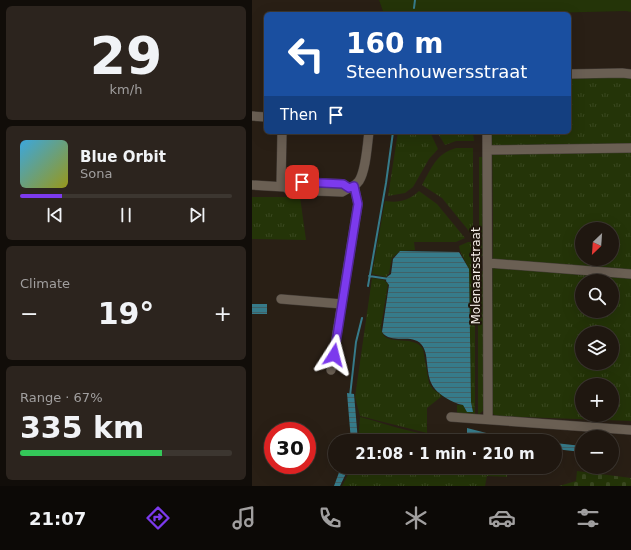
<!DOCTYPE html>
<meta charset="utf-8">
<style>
body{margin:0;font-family:"DejaVu Sans",sans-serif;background:#2c241e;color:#f1f3f6;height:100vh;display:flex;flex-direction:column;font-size:15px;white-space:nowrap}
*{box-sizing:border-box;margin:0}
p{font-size:13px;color:#a19f9f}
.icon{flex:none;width:22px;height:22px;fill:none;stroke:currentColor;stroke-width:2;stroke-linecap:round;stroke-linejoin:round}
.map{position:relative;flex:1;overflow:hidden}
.drawer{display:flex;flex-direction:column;gap:6px;padding:6px;background:#110d09;width:252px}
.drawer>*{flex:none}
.guide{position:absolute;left:12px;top:12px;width:307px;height:122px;border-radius:6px;box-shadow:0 4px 16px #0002,0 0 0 1px #3c3630;background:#1a4fa0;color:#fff;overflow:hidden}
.needle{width:26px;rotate:205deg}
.tools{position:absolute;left:323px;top:222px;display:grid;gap:8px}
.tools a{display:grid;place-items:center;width:44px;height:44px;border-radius:50%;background:#1f1710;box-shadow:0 4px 16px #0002,0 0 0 1px #3c3630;font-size:20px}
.speed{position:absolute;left:12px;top:422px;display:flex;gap:8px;font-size:20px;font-weight:700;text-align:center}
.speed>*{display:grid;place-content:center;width:52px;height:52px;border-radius:50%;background:#1f1710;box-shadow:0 4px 16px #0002,0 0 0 1px #3c3630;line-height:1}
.speed .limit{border:6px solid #d22;background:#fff;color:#111}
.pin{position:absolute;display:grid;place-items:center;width:34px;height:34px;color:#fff;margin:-17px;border-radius:8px;box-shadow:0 2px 6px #0006}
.me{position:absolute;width:44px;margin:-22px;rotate:9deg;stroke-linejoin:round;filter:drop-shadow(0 0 3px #0008)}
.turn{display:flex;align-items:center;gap:14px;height:84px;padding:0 16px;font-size:18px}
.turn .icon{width:52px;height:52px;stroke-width:2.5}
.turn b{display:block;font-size:28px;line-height:34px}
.then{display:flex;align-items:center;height:38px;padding:0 16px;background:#0003;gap:8px;font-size:15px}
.big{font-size:30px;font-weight:700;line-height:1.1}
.drawer .tile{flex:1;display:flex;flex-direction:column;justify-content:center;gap:6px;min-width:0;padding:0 14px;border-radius:6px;background:#2c241e}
.drawer .dial{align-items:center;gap:0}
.dial b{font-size:52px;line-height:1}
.song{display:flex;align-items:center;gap:12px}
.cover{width:48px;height:48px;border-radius:6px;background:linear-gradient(135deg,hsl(200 70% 55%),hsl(60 70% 35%))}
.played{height:4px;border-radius:2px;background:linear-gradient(90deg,#7c3aed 20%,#3c3630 20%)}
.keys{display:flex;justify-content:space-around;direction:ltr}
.heat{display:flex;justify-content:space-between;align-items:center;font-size:22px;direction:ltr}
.charge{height:6px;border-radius:3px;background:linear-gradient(90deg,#34c759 67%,#3c3630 0)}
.trip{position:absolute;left:76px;top:434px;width:234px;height:40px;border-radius:20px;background:#1f1710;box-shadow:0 4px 16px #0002,0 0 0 1px #3c3630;font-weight:700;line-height:40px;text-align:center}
.dock{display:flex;height:64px;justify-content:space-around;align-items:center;background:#0c0906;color:#a19f9f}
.dock .icon{width:28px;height:28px}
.dock .active{color:#7c3aed}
.dock b{font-size:18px;color:#f1f3f6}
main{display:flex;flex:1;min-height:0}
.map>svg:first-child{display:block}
.grass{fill:url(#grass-tufts);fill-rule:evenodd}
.cemetery{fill:url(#cemetery-stones)}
.garden{fill:#243408}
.water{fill:url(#water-rules)}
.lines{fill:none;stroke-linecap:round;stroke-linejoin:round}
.stream{stroke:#367b8a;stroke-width:2}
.minor-casing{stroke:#433c36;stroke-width:10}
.minor{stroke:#6a5f53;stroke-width:9}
.route-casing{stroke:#51269a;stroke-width:10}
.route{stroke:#7c3aed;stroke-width:7}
.labels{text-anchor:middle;stroke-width:4;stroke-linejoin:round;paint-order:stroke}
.street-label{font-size:12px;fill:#f6efe9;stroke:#1f160c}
</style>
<main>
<section class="drawer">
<div class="tile dial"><b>29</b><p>km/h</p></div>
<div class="tile">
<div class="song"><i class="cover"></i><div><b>Blue Orbit</b><p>Sona</p></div></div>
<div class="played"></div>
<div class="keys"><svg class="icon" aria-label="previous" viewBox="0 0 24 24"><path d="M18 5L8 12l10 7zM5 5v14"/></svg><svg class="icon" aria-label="pause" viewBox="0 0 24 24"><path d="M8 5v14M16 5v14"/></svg><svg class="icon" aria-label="next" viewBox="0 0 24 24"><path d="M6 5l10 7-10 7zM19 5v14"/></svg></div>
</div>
<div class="tile"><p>Climate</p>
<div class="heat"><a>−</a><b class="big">19°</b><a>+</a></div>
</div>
<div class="tile"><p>Range · 67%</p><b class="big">335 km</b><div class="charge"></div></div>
</section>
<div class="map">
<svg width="379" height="486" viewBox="0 0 379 486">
<defs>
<pattern id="grass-tufts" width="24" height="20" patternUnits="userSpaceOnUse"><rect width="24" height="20" fill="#243408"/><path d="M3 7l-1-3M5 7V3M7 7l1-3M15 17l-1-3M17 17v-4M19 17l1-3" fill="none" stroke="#3a4820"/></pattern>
<pattern id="cemetery-stones" width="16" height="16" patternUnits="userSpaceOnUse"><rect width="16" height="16" fill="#243408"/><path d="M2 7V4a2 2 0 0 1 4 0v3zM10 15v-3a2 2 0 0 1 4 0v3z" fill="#3a4820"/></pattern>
<pattern id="water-rules" width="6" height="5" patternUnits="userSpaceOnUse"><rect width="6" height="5" fill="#367b8a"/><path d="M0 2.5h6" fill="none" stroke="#406268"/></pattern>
</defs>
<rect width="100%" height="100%" fill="#291f15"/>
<!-- grass -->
<path class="grass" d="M317 72H379V421L243 416 239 411 241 223 240 132H317ZM330 229H360V259H330ZM330 281H360V311H330ZM330 333H360V363H330ZM330 385H360V415H330Z
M146 132H178L186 149 177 159 161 187 153 193 136 196Z
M185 132H221L222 141H204L193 145Z
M204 148H221V236L190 198 170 185C180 167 184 154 204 148Z
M227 157H232V256H227Z
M167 191 185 204 213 238 204 242H162L163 250 148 251 140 258 137 273 134 277 120 274 133 201C147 203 156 201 167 191Z
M0 197H48L54 240 0 239Z
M216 242H219L223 247V416L205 414V405H211L215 412H221L219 403 217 269 208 251 207 246Z
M226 271H232V410L226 415Z
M120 278 132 280 136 284 129 327C130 350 160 332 171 349L177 383 181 389 190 396 175 408V433L108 416 103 397Z
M108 417C132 423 186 443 208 434L233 441H106Z
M100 467H269L268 475 255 473V477L235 476 233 486H90Z"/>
<!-- cemetery -->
<path class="cemetery" d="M325 471 379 478V486H307L324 481Z"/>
<!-- garden -->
<path class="garden" d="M127 0H379V12L374 11 251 14H132Z"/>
<!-- water -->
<path class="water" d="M148 251 207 252 217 269 219 402 221 412H215L211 405C205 404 199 401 194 398 175 386 177 376 174 355 173 351 172 347 169 344 159 333 139 345 130 332L137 285 134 281 135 277 139 274 141 259Z
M0 304H15V314H0Z
M95 393 102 394 106 441H99Z
M215 428 246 436 287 441H243L215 433Z
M303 443 330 446V452L303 449Z
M89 467H97L88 486H82Z"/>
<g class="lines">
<!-- stream -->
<path class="stream" d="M162 8 163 0
M117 276 137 279
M116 286 134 183 141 132
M98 396 104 342 110 318"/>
<!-- minor casing -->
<g class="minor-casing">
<path id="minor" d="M317 74 370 73 379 74
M0 116 14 117
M235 132 236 419
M235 150 379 148
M0 185 33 187 37 190 90 192 97 188
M29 186 30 132
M33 187 36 182 91 184 97 188C101 187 104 185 107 181 114 170 115 146 117 132
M236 263 379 274
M29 299 90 304
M79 370 106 204 102 186
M199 417 379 430"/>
</g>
<!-- minor -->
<use href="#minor" class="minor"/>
</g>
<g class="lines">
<!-- route casing -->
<g class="route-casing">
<path id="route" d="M50 182 91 184 97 188 102 186 106 204 82 355"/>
</g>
<!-- route -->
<use href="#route" class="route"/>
</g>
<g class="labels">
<!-- street labels -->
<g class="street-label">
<text transform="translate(224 276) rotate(-90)" y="4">Molenaarsstraat</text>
</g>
</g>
</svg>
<div class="tools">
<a><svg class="needle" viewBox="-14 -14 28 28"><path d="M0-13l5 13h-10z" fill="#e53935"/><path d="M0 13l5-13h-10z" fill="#a19f9f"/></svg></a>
<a><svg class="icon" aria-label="search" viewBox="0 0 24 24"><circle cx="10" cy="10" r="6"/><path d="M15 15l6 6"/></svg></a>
<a><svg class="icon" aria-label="layers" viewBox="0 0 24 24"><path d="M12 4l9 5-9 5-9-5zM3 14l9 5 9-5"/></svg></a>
<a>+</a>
<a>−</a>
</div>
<div class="speed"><div class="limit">30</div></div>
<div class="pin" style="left:50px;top:182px;background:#d93025"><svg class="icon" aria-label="arrive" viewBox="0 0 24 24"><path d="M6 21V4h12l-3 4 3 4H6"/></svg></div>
<svg class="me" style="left:82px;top:355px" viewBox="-20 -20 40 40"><path d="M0-17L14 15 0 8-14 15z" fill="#7c3aed" stroke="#fff" stroke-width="4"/></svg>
<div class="trip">21:08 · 1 min · 210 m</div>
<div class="guide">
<div class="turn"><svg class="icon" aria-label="left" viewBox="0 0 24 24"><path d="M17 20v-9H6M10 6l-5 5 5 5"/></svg><div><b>160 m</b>Steenhouwersstraat</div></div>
<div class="then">Then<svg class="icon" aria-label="arrive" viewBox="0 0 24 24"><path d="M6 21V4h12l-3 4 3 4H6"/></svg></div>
</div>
</div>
</main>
<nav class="dock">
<b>21:07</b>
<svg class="icon active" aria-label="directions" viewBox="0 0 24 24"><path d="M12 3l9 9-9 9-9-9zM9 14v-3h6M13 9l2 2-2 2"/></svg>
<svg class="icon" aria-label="music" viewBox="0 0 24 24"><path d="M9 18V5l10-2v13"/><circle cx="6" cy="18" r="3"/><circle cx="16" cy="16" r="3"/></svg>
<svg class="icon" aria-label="phone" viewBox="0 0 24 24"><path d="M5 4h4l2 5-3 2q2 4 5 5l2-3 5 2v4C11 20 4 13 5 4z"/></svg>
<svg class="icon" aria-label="climate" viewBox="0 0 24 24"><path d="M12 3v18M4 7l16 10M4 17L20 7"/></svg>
<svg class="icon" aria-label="car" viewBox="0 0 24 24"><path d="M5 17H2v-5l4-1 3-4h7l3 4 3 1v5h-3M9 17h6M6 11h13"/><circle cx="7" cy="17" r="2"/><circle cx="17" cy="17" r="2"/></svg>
<svg class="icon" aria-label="filters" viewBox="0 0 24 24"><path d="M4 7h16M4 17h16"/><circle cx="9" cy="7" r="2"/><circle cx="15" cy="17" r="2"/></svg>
</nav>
